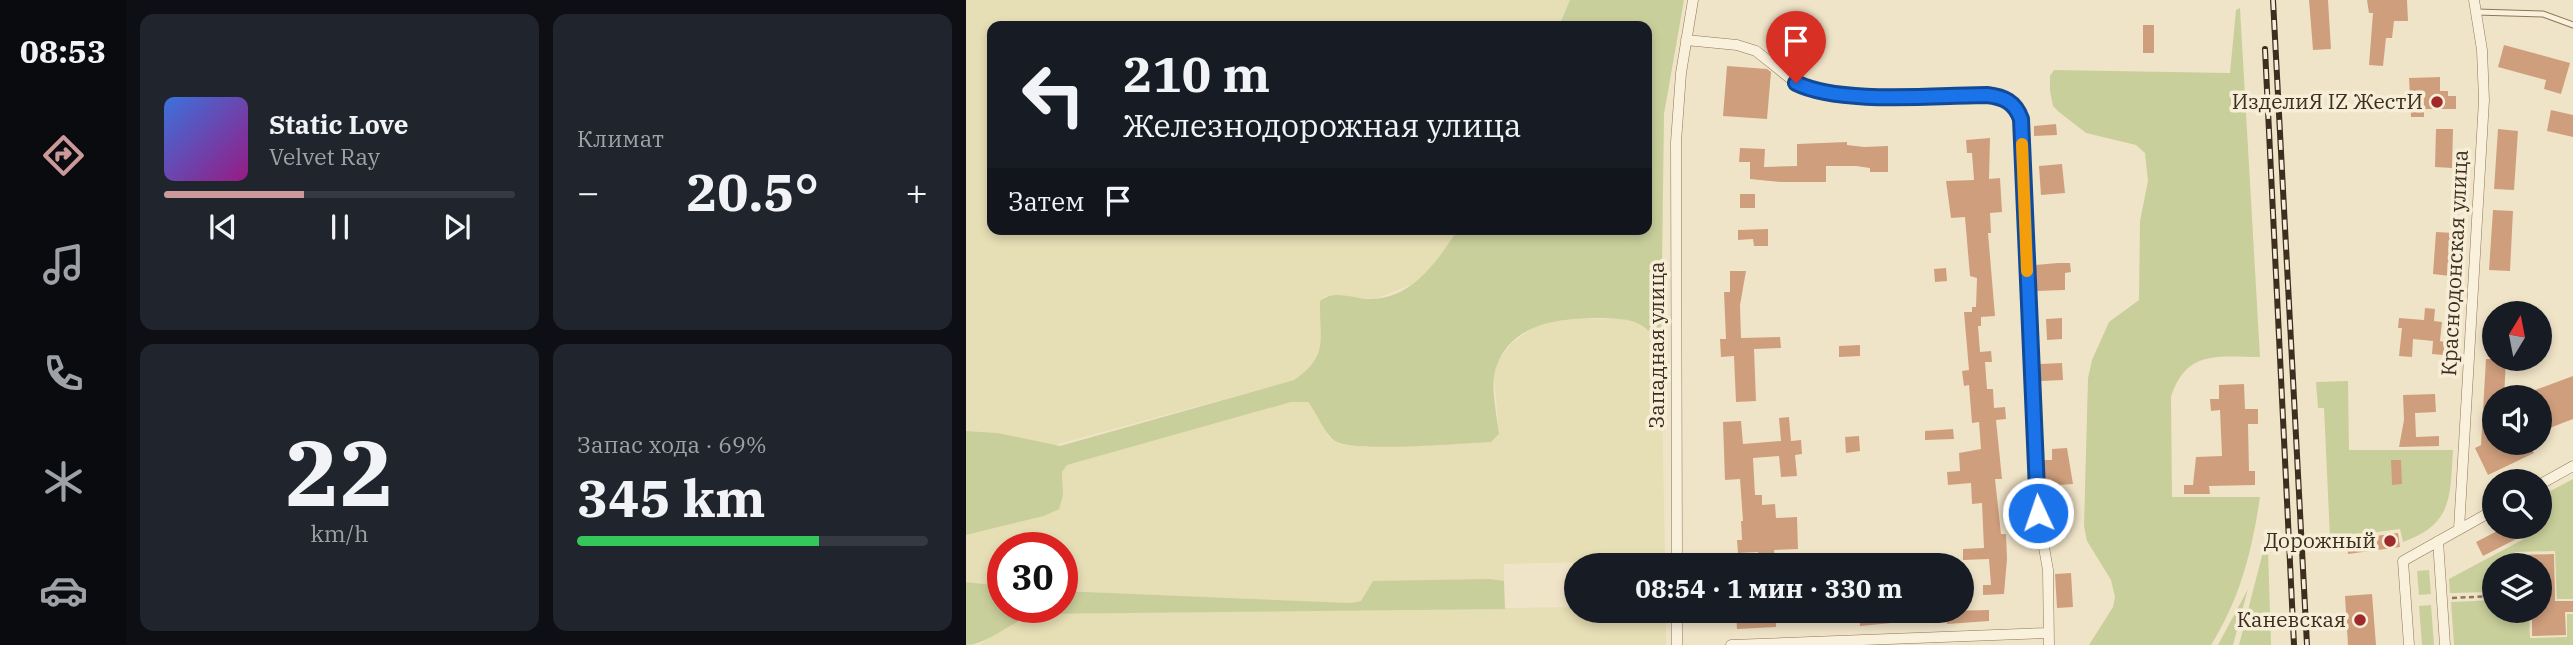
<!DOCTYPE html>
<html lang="ru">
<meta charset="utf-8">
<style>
body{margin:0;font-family:"IBM Plex Serif",serif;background:#20242c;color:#f1f3f6;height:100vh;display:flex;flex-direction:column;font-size:26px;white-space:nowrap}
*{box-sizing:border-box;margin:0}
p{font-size:23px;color:#9ea1a6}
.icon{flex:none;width:38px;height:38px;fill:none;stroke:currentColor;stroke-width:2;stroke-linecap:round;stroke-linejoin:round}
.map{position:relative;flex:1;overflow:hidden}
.sheet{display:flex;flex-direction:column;gap:14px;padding:14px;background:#0d0f14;width:840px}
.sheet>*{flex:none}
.guide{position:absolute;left:21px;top:21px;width:665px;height:214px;border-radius:14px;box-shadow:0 4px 10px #0003;background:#171b24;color:#f1f3f6;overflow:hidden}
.needle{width:46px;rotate:10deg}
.tools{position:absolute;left:1516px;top:301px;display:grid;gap:14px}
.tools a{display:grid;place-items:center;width:70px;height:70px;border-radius:50%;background:#171b24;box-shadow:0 4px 10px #0003;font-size:35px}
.speed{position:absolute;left:21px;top:532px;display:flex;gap:14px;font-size:35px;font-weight:700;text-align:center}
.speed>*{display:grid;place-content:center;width:91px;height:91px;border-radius:50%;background:#171b24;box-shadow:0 4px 10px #0003;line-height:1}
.speed .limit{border:10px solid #d22;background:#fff;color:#111}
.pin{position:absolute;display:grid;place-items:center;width:60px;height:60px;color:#fff;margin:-72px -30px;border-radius:50% 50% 50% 0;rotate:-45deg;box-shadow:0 0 7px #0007}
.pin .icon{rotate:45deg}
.me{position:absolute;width:77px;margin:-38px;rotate:357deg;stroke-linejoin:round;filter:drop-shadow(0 0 5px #0008)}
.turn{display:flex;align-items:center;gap:24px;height:147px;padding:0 21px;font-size:32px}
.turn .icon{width:91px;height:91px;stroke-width:2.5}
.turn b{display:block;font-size:49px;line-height:60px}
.then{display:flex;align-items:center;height:66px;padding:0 21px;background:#0003;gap:14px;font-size:26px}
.big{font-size:52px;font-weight:700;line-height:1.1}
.sheet .tile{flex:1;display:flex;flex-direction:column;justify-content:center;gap:10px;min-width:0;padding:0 24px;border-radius:14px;background:#20242c}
.sheet .dial{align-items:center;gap:0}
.dial b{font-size:91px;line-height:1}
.song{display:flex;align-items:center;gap:21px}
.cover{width:84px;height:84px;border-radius:10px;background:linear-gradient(135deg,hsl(220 70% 55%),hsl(310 70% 35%))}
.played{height:7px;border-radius:4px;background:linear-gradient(90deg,#cc999b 40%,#363941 40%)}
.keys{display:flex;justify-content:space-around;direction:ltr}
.heat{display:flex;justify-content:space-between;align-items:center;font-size:38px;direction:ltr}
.charge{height:10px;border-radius:5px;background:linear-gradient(90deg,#34c759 69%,#363941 0)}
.sheet .tiles{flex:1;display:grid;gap:14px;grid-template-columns:repeat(2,1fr)}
.trip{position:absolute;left:598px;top:553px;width:410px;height:70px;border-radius:35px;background:#171b24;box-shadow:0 4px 10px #0003;font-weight:700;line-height:70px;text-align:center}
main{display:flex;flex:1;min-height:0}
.tab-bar{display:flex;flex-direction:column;width:126px;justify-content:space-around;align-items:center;background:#090b0e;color:#9ea1a6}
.tab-bar .icon{width:49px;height:49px}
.tab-bar .current{color:#cc999b}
.tab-bar b{font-size:32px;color:#f1f3f6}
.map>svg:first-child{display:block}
.farmland{fill:#e6deb5}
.green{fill:#c9cf9b}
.building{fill:#cf9f7d}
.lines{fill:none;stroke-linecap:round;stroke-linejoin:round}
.service-casing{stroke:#8d765c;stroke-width:7}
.minor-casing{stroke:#8d765c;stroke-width:11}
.path{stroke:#8d765c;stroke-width:2.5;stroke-dasharray:5 3.5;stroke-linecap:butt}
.service{stroke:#faf1dc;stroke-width:5}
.minor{stroke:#faf1dc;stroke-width:10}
.rail-casing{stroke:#3d2e20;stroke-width:6}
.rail{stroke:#f7eed8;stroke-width:3.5;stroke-dasharray:10;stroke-linecap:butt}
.route-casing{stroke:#114b97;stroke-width:18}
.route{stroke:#1a73e8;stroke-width:12}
.slow{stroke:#f59e0b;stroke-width:12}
.poi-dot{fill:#9e2a2b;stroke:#f7eed8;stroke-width:2.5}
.labels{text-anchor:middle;stroke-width:7;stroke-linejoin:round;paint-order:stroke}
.poi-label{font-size:21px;fill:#3d2e20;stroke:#f7eed8;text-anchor:end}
.street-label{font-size:21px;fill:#3d2e20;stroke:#f7eed8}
</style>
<main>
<nav class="tab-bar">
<b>08:53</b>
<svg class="icon current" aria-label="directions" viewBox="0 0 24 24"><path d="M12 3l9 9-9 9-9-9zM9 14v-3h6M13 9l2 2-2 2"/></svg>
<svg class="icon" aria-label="music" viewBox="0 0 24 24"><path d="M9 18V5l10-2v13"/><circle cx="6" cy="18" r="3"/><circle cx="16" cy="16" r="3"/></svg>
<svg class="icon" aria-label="phone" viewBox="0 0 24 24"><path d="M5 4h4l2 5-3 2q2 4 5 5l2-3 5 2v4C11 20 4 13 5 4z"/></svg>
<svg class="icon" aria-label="climate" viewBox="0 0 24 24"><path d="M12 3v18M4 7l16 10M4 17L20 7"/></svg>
<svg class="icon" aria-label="car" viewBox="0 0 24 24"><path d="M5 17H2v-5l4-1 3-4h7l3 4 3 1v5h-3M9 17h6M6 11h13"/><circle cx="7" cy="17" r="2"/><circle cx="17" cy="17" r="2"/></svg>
</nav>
<section class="sheet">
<div class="tiles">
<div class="tile">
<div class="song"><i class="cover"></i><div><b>Static Love</b><p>Velvet Ray</p></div></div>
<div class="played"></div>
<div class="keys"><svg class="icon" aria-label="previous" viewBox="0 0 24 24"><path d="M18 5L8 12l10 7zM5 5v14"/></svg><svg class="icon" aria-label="pause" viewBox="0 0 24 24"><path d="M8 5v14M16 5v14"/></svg><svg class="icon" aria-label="next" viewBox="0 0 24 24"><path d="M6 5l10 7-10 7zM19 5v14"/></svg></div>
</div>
<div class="tile"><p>Климат</p>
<div class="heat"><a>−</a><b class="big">20.5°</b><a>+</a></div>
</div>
<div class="tile dial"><b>22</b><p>km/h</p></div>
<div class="tile"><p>Запас хода · 69%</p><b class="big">345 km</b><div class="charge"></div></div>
</div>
</section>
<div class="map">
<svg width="1607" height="645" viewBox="0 0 1607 645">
<rect width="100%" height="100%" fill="#f0e4c8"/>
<!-- farmland -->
<path class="farmland" d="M0 0H604L593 26H26V229H492L465 269 447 284 409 299 359 296 354 301 357 342 353 355 341 371 328 380 85 446 32 433 0 431Z
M596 318 656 319 671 322 681 328 695 347 699 560 538 564V581H407L395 601 385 603 96 591V548H37V586L0 582V535L78 516 97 495 96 472 101 465 325 402H341L353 414 362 436 373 444 402 447 525 441 533 434 528 376 531 363 545 344 566 328Z
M611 607V611H700V645H13L42 624 69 614Z"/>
<!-- green -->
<path class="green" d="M604 0H718L698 114 695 347C689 338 683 329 673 324 662 318 649 319 637 318 597 318 548 321 531 365 523 384 531 414 533 434L525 442C498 443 387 453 369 441 357 432 352 414 342 402H325L101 465 96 472 97 495 93 509 78 516 0 535V431L32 433 94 446 328 380C364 355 353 339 354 301 369 288 389 300 407 299 448 297 472 260 492 229H681V26H593Z
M1274 8 1294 357C1253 357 1220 349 1205 397L1206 497H1294C1286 551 1274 599 1245 645H1123L1147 607 1149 597 1145 580 1121 541 1118 526 1122 378 1126 360 1143 322 1173 300 1174 221 1182 181 1179 153 1170 145 1120 133 1093 112 1087 106 1084 91V76L1088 70 1264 73 1270 10Z
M1382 381 1383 450H1487C1484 497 1487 524 1437 542L1434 529 1364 538 1358 408H1352L1350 382Z
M1607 479V599H1591L1589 551 1549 552V565H1528V592L1484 593 1483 579 1571 532 1569 527H1573V497Z
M1298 548 1302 549 1305 645H1273Z
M1463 570 1465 594 1453 595 1451 571Z
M523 579 538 581 539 609 69 614C46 621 21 645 0 645V582L37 586V607H96V591L385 603 395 601 407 581Z
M1282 589 1267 645H1252Z
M1528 600V611H1563L1564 638 1601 637V614H1607V645H1488L1485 602Z
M1465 605 1468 645H1456L1453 606Z"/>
<!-- building -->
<path class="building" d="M1343 0H1362L1365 49 1347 50Z
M1401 0H1441L1442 21H1428L1426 38H1420L1417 66 1403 65 1407 13H1403Z
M1177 25H1188V53H1177Z
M1538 45 1604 63 1595 94 1578 89 1580 80 1532 67Z
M761 66 801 69 805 72 801 119 757 116Z
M1474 77V91H1482V96H1490V109H1458V117H1445L1443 78Z
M1585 110 1607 115V137L1581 131Z
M1090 124 1091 135 1068 136V126Z
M1470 129H1487L1486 168 1469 167Z
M1532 129 1552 131 1548 190 1528 189Z
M1024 138 1023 179 1034 178 1036 212 1024 213 1025 233H1022L1029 316 1015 317V326H1012L1014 352 1025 351 1026 362H1019L1021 389H1027L1028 408 1039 407 1040 419 1030 420 1036 479H1029L1035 534H1040L1041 559 1038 594 1017 595V585H1025L1023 559 997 560V549L1018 548 1016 503 1006 504 1005 483 982 485 981 472 994 471 993 453 1015 449 1013 422 1006 423 1003 385 998 386 996 371 1003 370 998 312H1006V307H1010L1011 278 1004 276 999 217 985 218 980 181 1008 180 1006 153H1001L1000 140Z
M881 142V145L898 147 922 146V172H904V168L890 166H860V182H814L784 179V162H773L774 148 799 149 798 167 831 166V144Z
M1096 164 1099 193 1075 195 1073 166Z
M774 194H789V208H774Z
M1527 210 1547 211 1544 271 1523 270Z
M802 229V246H788L787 239 772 240V230Z
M1470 232 1488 233 1484 276 1467 274Z
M1092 263H1104L1105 272 1099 273V290L1070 291 1069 265Z
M980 268 981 281 969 282 968 269Z
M764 271H780L774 305 775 338 814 337 815 348 788 349 790 401 770 402 768 356 755 357 754 339H760L758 292H764Z
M1459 308 1469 309 1468 321 1476 322 1474 341 1479 342 1477 355 1466 354 1467 341 1447 339 1446 357 1433 356 1436 328H1432L1433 318 1458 320Z
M1096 318V339L1081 340 1080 319Z
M894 345V356L873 357V346Z
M1520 359H1540L1538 397H1528V443H1563L1568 453 1522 475 1509 448 1515 445Z
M1096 363 1097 380 1075 381 1074 364Z
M1607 376V419L1581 429 1573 408V397L1553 396Z
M1278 384 1279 409H1292V424H1282L1283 471H1289V485L1243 486 1244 494H1218V485H1227L1230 457 1256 456 1254 410 1245 411 1244 399H1253V385Z
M1469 394 1470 412 1449 413 1450 437 1473 436V446L1433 447 1438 420 1437 395Z
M823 417 825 441 835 440 836 454 829 455 831 476 815 477 813 456 787 458 789 495H796V505L809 504 810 518 831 517 832 549 808 550 810 565H793L792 552 772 553 771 540H776L775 521H777L774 479 759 480 757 422 775 421 777 444 815 441 813 418Z
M987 429 988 439 959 440V431Z
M893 436 894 451 880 453 879 437Z
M1101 448 1107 484 1078 486 1077 460H1086V449Z
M1425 460H1435L1436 484 1426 485Z
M1539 527H1551L1556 536 1517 556 1510 542Z
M1432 533 1434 547 1382 554 1380 540Z
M1588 554 1589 601H1607V612H1599L1600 635 1566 636V611H1573V565H1551V555Z
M1105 573 1107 607 1091 608 1089 574Z
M1406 594 1410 645H1382L1379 596Z
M1023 610V621L981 624 980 611Z
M893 611H936V622L894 626Z
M810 612V627L771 629 770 614Z"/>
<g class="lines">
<!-- service casing -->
<g class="service-casing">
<path id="service" d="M1511 12 1577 14 1607 25"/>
</g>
<!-- minor casing -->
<g class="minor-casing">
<path id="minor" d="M720 40 771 45 790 51 830 83 853 91 896 95H1021C1039 97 1048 102 1055 119L1072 514 1082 570 1083 645
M1573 485 1607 466
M1493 529 1518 100 1516 50 1508 0
M1472 541 1479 645
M711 565 710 142 715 73 727 0
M711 611V645
M765 645 1081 633
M1443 645 1437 561 1528 510"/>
</g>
<!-- path -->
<path class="path" d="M1486 598 1528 596"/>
<!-- service -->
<use href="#service" class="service"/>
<!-- minor -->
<use href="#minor" class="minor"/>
<!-- rail casing -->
<g class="rail-casing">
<path id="rail" d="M1307 0 1341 645
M1299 49 1328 645"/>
</g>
<!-- rail -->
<use href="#rail" class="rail"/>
</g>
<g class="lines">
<!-- route casing -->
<g class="route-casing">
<path id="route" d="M830 83C874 105 971 95 1021 95 1038 97 1049 102 1055 119L1072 513"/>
</g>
<!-- route -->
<use href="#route" class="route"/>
<!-- slow -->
<path class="slow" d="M1056 144 1061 271"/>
</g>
<!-- markers -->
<g class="poi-dot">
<circle cx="1471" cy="102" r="7"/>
<circle cx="1424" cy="541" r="7"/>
<circle cx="1394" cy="620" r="7"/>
</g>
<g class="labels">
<!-- poi labels -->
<g class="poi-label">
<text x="1457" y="109">ИзделиЯ IZ ЖестИ</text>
<text x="1410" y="548">Дорожный</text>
<text x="1380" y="627">Каневская</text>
</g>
<!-- street labels -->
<g class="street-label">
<text transform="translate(1489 263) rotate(-87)" y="7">Краснодонская улица</text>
<text transform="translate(691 345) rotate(-90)" y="7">Западная улица</text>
</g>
</g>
</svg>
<div class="tools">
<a><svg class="needle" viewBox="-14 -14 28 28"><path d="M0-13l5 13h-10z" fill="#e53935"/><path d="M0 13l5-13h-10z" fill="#9ea1a6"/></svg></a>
<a><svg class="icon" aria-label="sound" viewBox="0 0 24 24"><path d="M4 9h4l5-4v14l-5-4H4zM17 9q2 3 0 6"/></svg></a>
<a><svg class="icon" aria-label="search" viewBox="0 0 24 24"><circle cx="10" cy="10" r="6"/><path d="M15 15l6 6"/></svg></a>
<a><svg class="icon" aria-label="layers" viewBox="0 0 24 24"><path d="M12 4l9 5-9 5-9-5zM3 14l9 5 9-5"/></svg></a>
</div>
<div class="speed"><div class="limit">30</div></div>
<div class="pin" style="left:830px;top:83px;background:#d93025"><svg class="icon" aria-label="arrive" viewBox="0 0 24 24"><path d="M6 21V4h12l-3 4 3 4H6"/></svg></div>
<svg class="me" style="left:1072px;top:513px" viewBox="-20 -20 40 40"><circle r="17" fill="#1a73e8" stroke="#fff" stroke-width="3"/><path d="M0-11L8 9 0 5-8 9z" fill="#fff"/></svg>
<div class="trip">08:54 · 1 мин · 330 m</div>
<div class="guide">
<div class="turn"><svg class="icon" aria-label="left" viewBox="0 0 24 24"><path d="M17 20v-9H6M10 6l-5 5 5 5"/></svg><div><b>210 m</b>Железнодорожная улица</div></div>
<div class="then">Затем<svg class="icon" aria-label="arrive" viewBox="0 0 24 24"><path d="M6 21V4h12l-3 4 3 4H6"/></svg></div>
</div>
</div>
</main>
